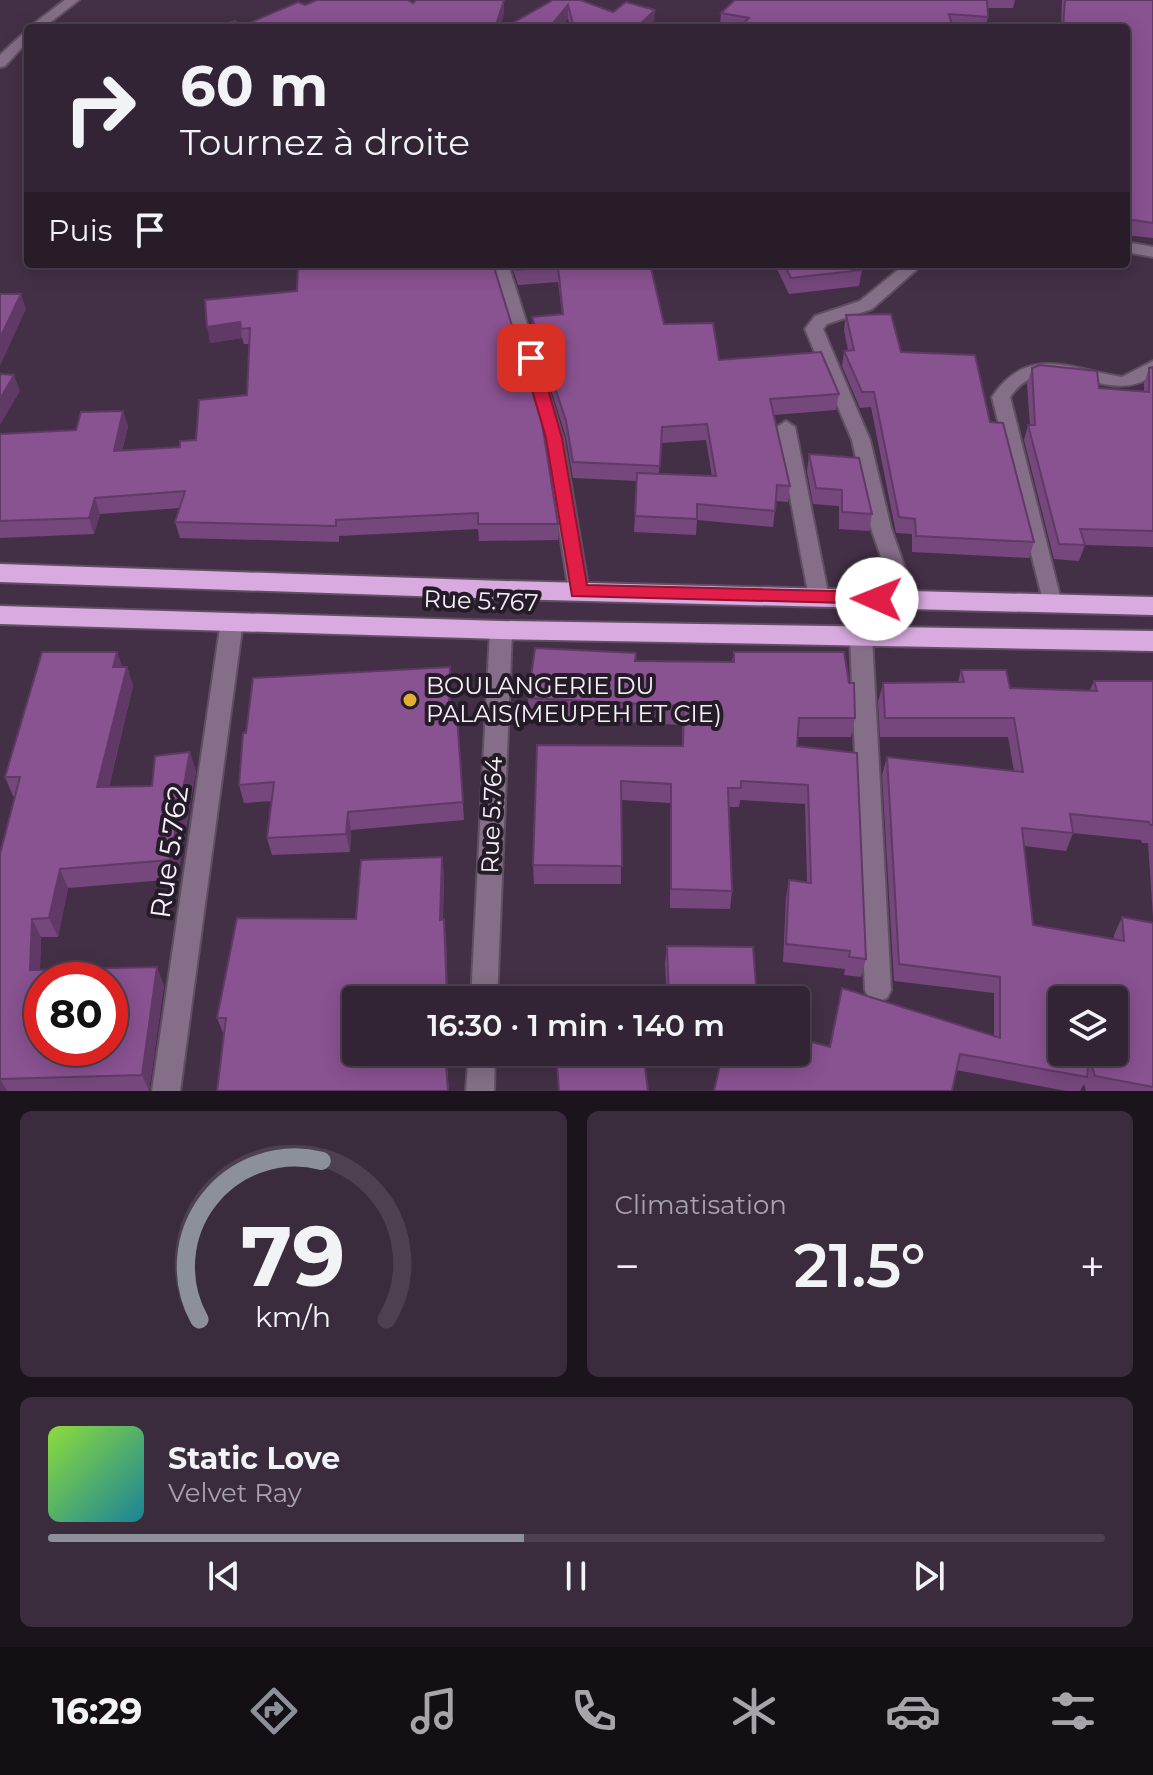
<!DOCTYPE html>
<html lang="fr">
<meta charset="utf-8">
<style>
body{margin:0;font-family:Montserrat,sans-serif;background:#3a2c3c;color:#f1f3f6;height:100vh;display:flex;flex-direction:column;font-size:30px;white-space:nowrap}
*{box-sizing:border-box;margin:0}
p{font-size:26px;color:#a8a4ac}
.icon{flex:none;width:44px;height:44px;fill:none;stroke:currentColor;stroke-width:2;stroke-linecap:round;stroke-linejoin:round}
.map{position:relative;height:1091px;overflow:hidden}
.panel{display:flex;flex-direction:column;gap:20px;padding:20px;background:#1c141d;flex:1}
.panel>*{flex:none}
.hud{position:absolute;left:24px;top:24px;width:1106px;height:244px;border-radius:8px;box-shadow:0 4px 20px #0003,0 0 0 2px #4d414f;background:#322434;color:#f1f3f6;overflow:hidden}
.buttons{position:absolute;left:1048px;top:986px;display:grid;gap:16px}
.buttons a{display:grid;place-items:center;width:80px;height:80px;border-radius:8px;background:#322434;box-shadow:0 4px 20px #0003,0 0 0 2px #4d414f;font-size:40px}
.speed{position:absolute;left:24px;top:962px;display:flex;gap:16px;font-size:40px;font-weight:700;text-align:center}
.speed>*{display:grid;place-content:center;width:104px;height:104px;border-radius:50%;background:#322434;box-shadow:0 4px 20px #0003,0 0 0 2px #4d414f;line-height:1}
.speed .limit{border:12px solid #d22;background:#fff;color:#111}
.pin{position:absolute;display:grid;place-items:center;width:68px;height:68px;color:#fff;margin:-34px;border-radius:16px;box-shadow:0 4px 12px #0006}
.me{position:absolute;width:88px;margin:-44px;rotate:271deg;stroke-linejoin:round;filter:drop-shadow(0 0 6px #0008)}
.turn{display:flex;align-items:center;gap:28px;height:168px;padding:0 24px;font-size:36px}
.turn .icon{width:104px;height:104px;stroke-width:2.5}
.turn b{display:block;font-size:56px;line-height:68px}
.then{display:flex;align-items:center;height:76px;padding:0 24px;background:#0003;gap:16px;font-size:30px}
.big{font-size:60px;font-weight:600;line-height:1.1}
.panel .card{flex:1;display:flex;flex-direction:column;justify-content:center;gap:12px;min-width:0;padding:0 28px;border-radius:12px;background:#3a2c3c}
.panel .dial{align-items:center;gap:0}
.dial svg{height:208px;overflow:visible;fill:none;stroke:#4d414f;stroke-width:7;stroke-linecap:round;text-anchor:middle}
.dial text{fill:#f1f3f6;stroke:none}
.song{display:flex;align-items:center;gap:24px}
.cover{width:96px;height:96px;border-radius:12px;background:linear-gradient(135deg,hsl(90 70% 55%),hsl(190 70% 35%))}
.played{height:8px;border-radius:4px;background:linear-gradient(90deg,#8c9099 45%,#4d414f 45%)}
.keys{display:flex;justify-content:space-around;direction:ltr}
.heat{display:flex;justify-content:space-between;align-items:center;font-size:44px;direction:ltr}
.panel .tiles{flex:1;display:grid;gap:20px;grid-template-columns:1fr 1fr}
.card:last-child{grid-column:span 2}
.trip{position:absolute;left:342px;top:986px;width:468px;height:80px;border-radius:8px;background:#322434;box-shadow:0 4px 20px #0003,0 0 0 2px #4d414f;font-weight:600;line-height:80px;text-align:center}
.menu{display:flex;height:128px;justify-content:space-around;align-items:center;background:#140e15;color:#a8a4ac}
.menu .icon{width:56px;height:56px}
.menu .selected{color:#8c9099}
.menu b{font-size:36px;color:#f1f3f6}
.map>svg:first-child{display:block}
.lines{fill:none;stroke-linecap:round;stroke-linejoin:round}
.street-casing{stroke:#604f62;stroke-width:4}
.highway-casing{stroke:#604f62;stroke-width:4}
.street{fill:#856f88;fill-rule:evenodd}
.highway{fill:#d9aae0;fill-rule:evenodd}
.wall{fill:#76477d;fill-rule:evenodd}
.shaded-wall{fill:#603966}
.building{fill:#895291;stroke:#603966;stroke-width:2;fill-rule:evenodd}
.route{fill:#e11d48;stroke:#92132f;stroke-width:2}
.poi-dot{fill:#dfb034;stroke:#241c26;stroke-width:3}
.labels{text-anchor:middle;stroke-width:8;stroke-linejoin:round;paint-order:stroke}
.street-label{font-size:24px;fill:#fbeffd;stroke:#241c26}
.poi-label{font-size:24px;fill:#fbeffd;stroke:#241c26;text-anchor:start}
.near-street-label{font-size:28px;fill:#fbeffd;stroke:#241c26}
</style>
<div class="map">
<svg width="1153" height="1091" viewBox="0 0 1153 1091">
<rect width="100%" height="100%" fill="#433046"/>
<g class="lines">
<!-- street casing -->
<g class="street-casing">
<path id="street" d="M65 0H79L43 28H28Z
M28 29V41L5 66 0 67V55Z
M1126 242 1153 247V257L1126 252Z
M492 264H508L563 438 589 592 586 597H572L569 592 545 438Z
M905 264H923L872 309 827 324 823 329 870 440 891 528 916 600 913 605H899L896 600 871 528 852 440 805 329 815 316 860 301Z
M1153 361V375C1107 411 1049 340 1010 397L1062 604 1059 609H1045L992 397C1028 343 1072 370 1122 377Z
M786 421 795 427 829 598 826 603H812L809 598 777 427Z
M232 613 239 615 243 621 180 1091H152L221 621 225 615Z
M501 622 508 624 512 630 497 1000H471L490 630 494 624Z
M861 629 869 631 872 637 891 990 887 998 878 1002 869 998 865 990 850 637 853 631Z
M469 1052H495L494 1091H466Z"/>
</g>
<!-- highway casing -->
<g class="highway-casing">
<path id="highway" d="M0 564 504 581 1153 597V615L504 599 0 582Z
M0 606 501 621 1153 631V651L501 639 0 624Z"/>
</g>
<!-- street -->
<use href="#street" class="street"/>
<!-- highway -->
<use href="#highway" class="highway"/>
</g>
<!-- wall -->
<path class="wall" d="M553 0 613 12 654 24 650 28H570L568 19Z
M735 0H1015L1013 8H987L988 17 985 28 952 26 738 28 720 25 721 13Z
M1062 0H1153V238L1126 235V28H1061Z
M511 264H650L664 324 719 360 839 394 836 410 774 415 790 486 788 502 776 501 773 527 697 520 696 535 634 532 637 481 573 478 566 437 533 333 532 317 562 314 558 282 518 285ZM706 440 712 476 659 474 661 443Z
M756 264H859L862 270 859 286 789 294 775 265 757 267Z
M297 291 558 524V540L479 541 478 529 339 536V542L180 538 175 522 180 508 100 514 94 534 0 538V434L76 430 123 411 128 427 122 451 180 447 196 440 247 395 249 344H244L242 338 210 343Z
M846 315 901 352 990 422 1034 542 1029 558 912 552V534L896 533 871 407 860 408 842 366 844 351 848 350 844 330Z
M1153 367V547L1085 545 1079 561 1054 559 1024 440 1028 425H1030L1027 384 1032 368 1099 388 1144 391V383L1149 368Z
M809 454 872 514 869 531 839 529V506L813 504 807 471Z
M734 652 855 718 851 737H798L797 746 866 959 861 977 844 975 845 969 783 962 786 898 789 880 807 882 805 804 740 800 739 807H729L732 891 730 909 670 908V803L621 800V884H534L533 865 537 745 682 746V725L529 717 528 698 635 661 732 662Z
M122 667H127L133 686 109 787 152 786 196 771 177 879 68 888 58 937H41L40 970 164 985 149 1091H0V854L15 796H13L5 777Z
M961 670 1010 688 1090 690 1094 681H1153V917L1148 843H1142L1141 840 1073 833 1066 851 1024 846 1033 925 1114 939V935L1122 917 1153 923V1091H1086L1084 1084 1080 1091H1066L956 1070 952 1091 807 1061 829 1047 842 988 994 1036V993L894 981 882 775 887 757 1014 771 1008 737H880L878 702 883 683 958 682Z
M451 686V715H457L464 820 351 830 350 852 272 855 267 838 272 801 244 803 239 785Z
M442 857 444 876 443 919 446 938 448 1000H356V1052H446L449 1091H217L224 1035 217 1018Z
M667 946 757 1000H667L665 963Z"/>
<!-- shaded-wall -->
<path class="shaded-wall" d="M504 0V14L500 28H495Z
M568 5V19L560 28H549Z
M655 10 654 24 650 28H636Z
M758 264H775V265L757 267Z
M21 294 26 309 0 366V338Z
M240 322 242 338 210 343 207 327Z
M14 375 20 391 0 425V399Z
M123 411 128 427 118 467 114 451Z
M95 498 100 514 94 534 89 518Z
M117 652 124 671 113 667Z
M127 667 133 686 104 806 97 787Z
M450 667 451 686V733L449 715Z
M190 752 196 771 177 879 170 860Z
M348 812 351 830 350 852 346 834Z
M442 857 444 876 442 938 440 920Z
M60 869 68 888 58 937 49 918Z
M32 919 41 937 39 988 30 970Z
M444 919 446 938 448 1000H447Z
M157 967 164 985 149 1091 142 1075Z
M0 1079 7 1091H0Z"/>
<!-- building -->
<path class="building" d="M317 0H408L413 3 416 0H504L495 28H214L235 21 240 27 298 2 305 5Z
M553 0H580L613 12 626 2 655 10 636 28H574L568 5 549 28H504Z
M735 0H987L988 17 949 14 953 28H738L749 18 721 13Z
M1065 0H1153V223L1126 219V28H1063Z
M298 264H493L542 423 558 524H478V513L336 520V526L175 522 185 491 95 498 89 518 0 521V434L76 430 81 412 123 411 114 451 180 447V441L196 440 199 400 247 395 250 328 241 329 240 322 207 327 205 300 297 291Z
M515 264H650L664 324 713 323 719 360 821 352 839 394 770 399 790 486 777 485 775 511 697 504V519L635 516 637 473 716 476 707 424 662 427 660 466 573 462 566 421 532 317 563 314 558 266 517 270Z
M784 264H859L862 270 791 278Z
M0 294H21L0 338Z
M891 314 901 352 975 355 990 422 1003 423 1034 542 916 536 915 519 899 517 874 392H862L844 351 854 350 846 315Z
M1040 365 1097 371 1099 388 1149 392V368L1153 367V531L1080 529 1085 545 1059 544 1028 425H1035L1032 368Z
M0 374 14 375 0 399Z
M809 454 859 458 872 514 842 512V490L816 488Z
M535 648 636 653 635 661 734 662V652H844L849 683H854L855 718H799L797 746 857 753 866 959 849 957 850 951 786 944 789 880 811 883 808 785 741 781V788H728L732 891 671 889V784L621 781 622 866 533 865 537 745 683 746 684 706 528 698Z
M42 652H117L113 667H127L97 787 152 786 155 756 190 752 170 860 60 869 49 918 32 919 30 970 157 967 142 1075 0 1079V854L20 777H5ZM42 980H110V1048H42Z
M450 667 449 715H457L463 802 348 812 346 834 267 838 274 782 239 785 243 733H246L253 678Z
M961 670H1006L1010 688 1097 691 1094 681H1153V825H1150L1149 822 1070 814 1073 833 1022 828 1033 925 1124 941 1122 917 1153 923V1087L1095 1076 1089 1057 1087 1077 960 1054 952 1091H714L723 1052H771L808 1061 812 1042 830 1047 842 988 1000 1038V977L899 964 887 757 1023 772 1014 718H885L883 683 964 682ZM1062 1000H1114V1052H1062Z
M442 857 440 920 444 919 447 999 356 1000V1052H445L448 1091H217L226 1018H217L237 918 356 919 361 860Z
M667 946 753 947 757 1000H669Z
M556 1052H643L648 1091H559Z"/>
<!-- route -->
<path class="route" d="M531 353 539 358 562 438 587 585 877 592 887 599 884 604 572 596 546 438 523 358Z"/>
<!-- markers -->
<circle class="poi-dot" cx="410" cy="700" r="8"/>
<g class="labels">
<!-- street labels -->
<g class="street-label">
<text transform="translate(481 601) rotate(2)" y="8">Rue 5.767</text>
<text transform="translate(492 815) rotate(-88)" y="8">Rue 5.764</text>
</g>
<!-- poi labels -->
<g class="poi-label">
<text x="426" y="694">BOULANGERIE DU<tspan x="426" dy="28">PALAIS(MEUPEH ET CIE)</tspan></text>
</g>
<!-- near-street labels -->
<g class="near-street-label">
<text transform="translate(169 852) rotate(-82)" y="10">Rue 5.762</text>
</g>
</g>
</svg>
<div class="buttons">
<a><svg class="icon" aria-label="layers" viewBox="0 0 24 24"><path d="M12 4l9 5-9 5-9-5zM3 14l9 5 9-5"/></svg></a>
</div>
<div class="speed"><div class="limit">80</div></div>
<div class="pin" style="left:531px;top:358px;background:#d93025"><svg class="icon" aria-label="arrive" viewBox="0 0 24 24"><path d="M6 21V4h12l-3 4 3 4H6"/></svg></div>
<svg class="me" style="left:877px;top:599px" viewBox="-20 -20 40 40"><circle r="19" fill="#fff"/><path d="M0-13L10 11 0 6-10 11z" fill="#e11d48"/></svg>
<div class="trip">16:30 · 1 min · 140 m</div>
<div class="hud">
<div class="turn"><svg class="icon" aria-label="right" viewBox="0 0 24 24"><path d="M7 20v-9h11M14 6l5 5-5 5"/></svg><div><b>60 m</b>Tournez à droite</div></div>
<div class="then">Puis<svg class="icon" aria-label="arrive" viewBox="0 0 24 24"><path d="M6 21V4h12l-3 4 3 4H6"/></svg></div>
</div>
</div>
<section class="panel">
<div class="tiles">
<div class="card dial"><svg viewBox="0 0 100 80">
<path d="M14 69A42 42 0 1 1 86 69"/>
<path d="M14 69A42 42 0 0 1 61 8" stroke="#8c9099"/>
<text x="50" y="56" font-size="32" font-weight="700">79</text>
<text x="50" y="72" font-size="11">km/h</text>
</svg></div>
<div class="card"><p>Climatisation</p>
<div class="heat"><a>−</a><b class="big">21.5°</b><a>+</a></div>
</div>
<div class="card">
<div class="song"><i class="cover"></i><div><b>Static Love</b><p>Velvet Ray</p></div></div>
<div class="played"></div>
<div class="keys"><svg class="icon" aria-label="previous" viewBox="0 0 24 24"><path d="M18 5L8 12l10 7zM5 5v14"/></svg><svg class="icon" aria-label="pause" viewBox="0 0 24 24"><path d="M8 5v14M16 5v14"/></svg><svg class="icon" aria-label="next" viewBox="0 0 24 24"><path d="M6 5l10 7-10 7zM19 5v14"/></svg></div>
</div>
</div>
</section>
<nav class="menu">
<b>16:29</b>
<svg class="icon selected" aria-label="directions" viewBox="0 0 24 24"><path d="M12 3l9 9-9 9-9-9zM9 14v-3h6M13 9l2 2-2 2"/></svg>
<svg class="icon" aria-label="music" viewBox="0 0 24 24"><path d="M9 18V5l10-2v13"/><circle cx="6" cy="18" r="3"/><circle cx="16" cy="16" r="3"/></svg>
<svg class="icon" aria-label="phone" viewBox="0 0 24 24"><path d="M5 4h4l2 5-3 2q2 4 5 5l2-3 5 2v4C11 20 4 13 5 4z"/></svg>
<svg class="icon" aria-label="climate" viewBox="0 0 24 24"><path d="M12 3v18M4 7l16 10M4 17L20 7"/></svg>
<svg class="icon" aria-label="car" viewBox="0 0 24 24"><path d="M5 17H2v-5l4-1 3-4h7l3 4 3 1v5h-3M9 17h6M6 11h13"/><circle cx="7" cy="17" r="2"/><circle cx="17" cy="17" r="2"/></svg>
<svg class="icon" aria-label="filters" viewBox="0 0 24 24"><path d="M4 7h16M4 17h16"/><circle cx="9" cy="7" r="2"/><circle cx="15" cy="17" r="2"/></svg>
</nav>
